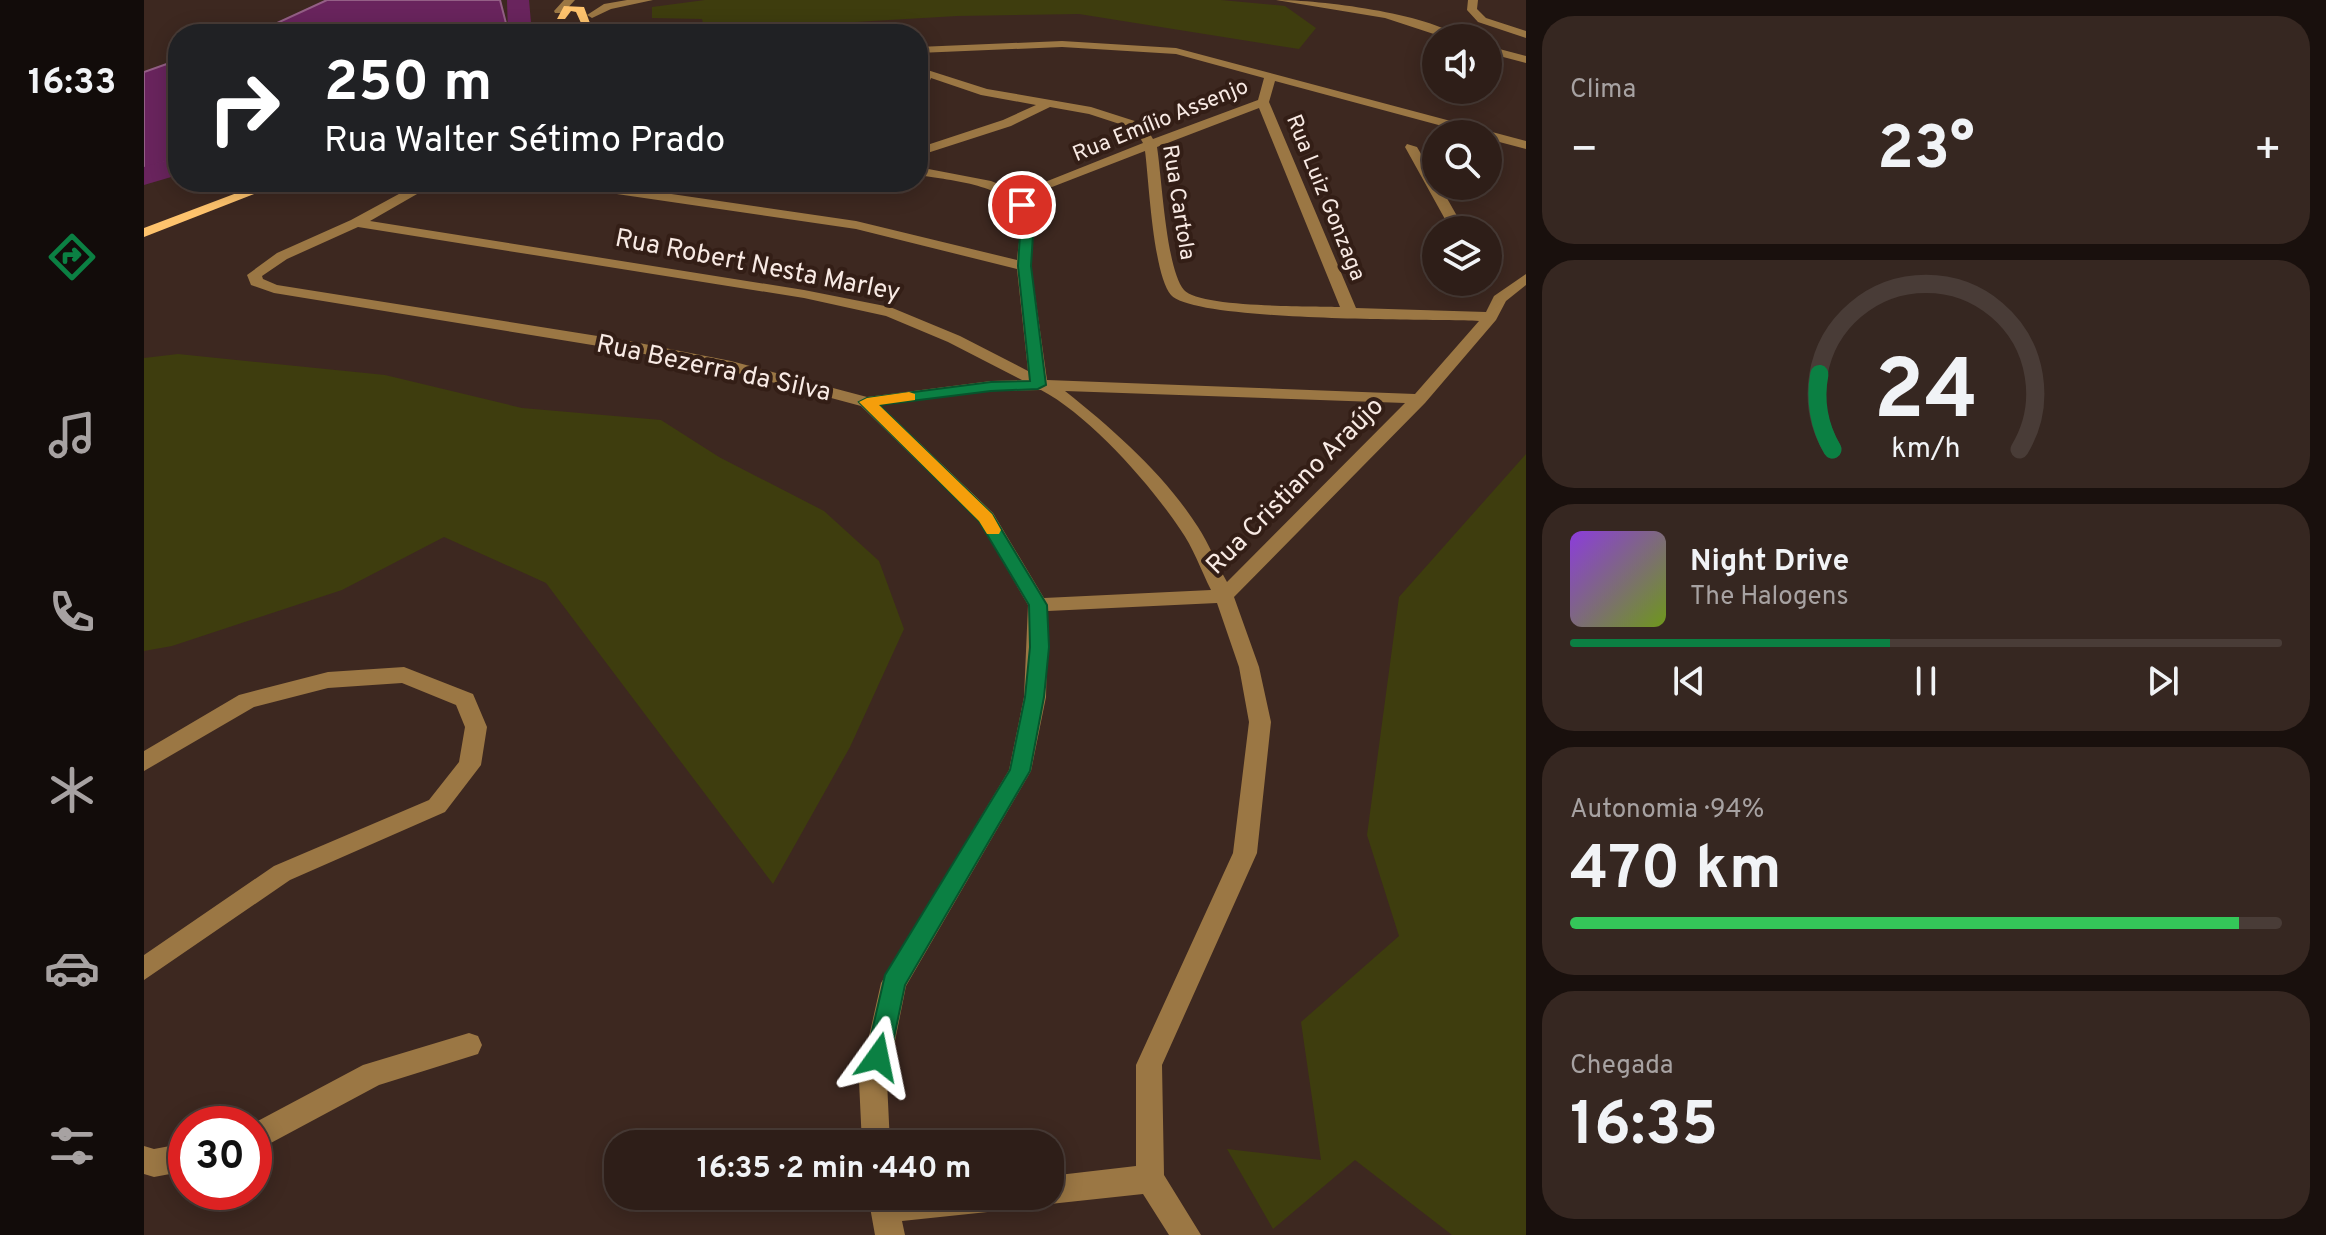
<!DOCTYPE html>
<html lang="pt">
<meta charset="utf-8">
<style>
body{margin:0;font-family:Overpass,sans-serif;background:#362721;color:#f1f3f6;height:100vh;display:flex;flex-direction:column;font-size:30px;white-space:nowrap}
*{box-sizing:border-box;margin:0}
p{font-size:26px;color:#a7a2a2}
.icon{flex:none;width:44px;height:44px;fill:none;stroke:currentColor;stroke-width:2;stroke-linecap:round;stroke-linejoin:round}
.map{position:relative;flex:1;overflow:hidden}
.panel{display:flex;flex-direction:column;gap:16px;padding:16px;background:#19100d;width:800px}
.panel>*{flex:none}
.banner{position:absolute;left:24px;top:24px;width:760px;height:168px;border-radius:32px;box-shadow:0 4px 20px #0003,0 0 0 2px #493c37;background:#202124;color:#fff;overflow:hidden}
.fabs{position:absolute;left:1278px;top:24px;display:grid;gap:16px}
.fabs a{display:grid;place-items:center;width:80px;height:80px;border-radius:50%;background:#2e1e18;box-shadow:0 4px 20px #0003,0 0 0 2px #493c37;font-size:40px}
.speed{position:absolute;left:24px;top:1106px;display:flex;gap:16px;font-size:40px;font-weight:700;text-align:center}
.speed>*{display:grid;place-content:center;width:104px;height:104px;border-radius:50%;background:#2e1e18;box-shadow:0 4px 20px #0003,0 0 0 2px #493c37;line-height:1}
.speed .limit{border:12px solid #d22;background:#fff;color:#111}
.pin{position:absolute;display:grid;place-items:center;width:68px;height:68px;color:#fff;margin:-34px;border:4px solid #fff;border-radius:50%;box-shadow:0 2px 8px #0007}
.me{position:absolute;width:88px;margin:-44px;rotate:12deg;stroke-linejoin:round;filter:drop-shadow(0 0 6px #0008)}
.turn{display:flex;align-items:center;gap:28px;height:168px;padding:0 24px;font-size:36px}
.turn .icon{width:104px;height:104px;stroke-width:2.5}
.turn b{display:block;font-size:56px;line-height:68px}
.big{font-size:60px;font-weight:700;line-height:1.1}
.panel .widget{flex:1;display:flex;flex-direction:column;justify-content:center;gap:12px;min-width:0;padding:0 28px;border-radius:32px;background:#362721}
.panel .dial{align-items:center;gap:0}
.dial svg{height:208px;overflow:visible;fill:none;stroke:#493c37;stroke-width:7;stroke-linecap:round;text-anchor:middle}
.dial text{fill:#f1f3f6;stroke:none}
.song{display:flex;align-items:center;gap:24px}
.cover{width:96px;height:96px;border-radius:12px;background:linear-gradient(135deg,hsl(270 70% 55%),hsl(80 70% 35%))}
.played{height:8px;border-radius:4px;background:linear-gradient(90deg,#0b8043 45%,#493c37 45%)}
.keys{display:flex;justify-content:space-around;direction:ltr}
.heat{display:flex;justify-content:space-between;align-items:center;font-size:44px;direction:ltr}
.charge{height:12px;border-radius:6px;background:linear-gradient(90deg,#34c759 94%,#493c37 0)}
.trip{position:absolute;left:460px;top:1130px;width:460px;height:80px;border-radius:32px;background:#2e1e18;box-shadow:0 4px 20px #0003,0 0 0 2px #493c37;font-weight:700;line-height:80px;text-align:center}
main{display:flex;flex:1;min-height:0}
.tabs{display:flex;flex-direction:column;width:144px;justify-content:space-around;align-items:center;background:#120c0a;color:#a7a2a2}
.tabs .icon{width:56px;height:56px}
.tabs .active{color:#0b8043}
.tabs b{font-size:36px;color:#f1f3f6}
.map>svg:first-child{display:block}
.green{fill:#3e3d0e}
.water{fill:#69245d;stroke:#945f86;stroke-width:2}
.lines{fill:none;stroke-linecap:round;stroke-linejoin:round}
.river{fill:#69245d;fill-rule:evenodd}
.minor{fill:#9b7744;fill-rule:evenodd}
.major{fill:#fec36d;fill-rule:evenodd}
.route{fill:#0b8043;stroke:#07532c;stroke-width:2}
.slow{fill:#f59e0b}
.labels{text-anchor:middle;stroke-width:8;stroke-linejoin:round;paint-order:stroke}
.far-street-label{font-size:22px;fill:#f8eae4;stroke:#331e16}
.street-label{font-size:26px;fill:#f8eae4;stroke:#331e16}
</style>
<main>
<nav class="tabs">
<b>16:33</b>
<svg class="icon active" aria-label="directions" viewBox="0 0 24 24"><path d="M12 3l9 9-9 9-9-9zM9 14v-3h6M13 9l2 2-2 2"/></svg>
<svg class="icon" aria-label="music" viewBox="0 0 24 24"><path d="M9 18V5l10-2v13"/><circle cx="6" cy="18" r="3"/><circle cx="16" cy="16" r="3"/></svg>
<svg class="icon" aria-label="phone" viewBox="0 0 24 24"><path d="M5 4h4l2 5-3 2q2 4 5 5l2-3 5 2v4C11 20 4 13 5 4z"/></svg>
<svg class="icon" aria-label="climate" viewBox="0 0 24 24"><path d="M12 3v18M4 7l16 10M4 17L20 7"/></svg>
<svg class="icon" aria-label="car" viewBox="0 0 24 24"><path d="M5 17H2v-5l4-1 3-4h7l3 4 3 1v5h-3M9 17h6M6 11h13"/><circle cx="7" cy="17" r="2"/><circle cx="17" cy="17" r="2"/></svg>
<svg class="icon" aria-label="filters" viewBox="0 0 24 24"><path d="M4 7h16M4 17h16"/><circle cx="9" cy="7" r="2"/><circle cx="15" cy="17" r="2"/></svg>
</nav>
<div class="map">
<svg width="1382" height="1235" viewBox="0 0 1382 1235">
<rect width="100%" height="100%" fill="#3d2820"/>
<!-- green -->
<path class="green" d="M561 0H1077L1141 6 1172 28 1155 49 935 14 813 16 561 31 558 19 508 18V7Z
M34 354 241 375 378 408 517 420 575 457 680 511 735 561 760 629 706 747 629 884 402 583 300 537 198 590 28 646 0 651V358Z
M1382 454V1235H1308L1211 1160 1129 1229 1083 1149 1177 1160 1157 1022 1255 936 1223 835 1255 597Z"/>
<!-- water -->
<path class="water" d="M183 0H356L364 31 360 34H109Z
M34 60V158L0 169V72Z"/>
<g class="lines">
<!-- river -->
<path class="river" d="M363 0H385L388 34H364Z
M34 157V175L0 185V167Z"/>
<!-- minor -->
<path class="minor" d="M420 0H431L419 13H411L410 11Z
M483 0H509L467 9 448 18 443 15 460 4Z
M1132 0C1177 0 1282 13 1318 38H1302L1241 18Z
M1324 0H1334L1333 9 1342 18 1382 31V38L1334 22 1323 10Z
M918 41 1032 48 1382 141V149L1344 139V134H1328L1131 81 1125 102 1212 308 1342 312 1350 296 1382 274V285L1362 301 1352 320 1281 403 1090 597 1115 667 1127 722 1113 853 1018 1065 1020 1175 1057 1235H1025L999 1194 906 1204 894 1196H906V1176L992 1166V1065L1089 853 1105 722 1095 667 1073 603 904 611 902 697 887 771 762 986 743 1081 746 1144H718L715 1081 737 983 865 770 880 697 884 605 835 521 717 406 586 371 485 351 130 293 107 285 103 275 133 253 207 220 277 182H294L226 221 660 290 746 307 816 336 884 371 873 269 712 229 418 186 411 182H445L712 221 873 260C874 246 878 229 875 216 867 184 802 180 774 175V167L847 181 874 192 885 205 890 219 887 266 903 380 1271 394 1335 321C1287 319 1051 322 1027 295 1009 274 1005 181 1001 151L908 187 896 184 999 143 991 129 945 114 906 107 867 126 774 156V148L859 120 892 105 837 95 787 78 780 94 774 98 777 75 774 74V67L843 89 947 107 1000 124 1009 139 1114 100 1120 78 1032 54 918 47 774 53V47ZM1115 108 1196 307C1169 306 1055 308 1040 290 1022 269 1018 178 1013 147ZM214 227 660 298 742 316 804 342 878 380 847 381 723 397 587 361 485 341 133 285 119 279 118 276 143 259ZM897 390C945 415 1006 484 1036 529 1049 547 1057 570 1067 590L900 598 849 513 736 405 847 391ZM921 391 1261 403 1083 582C1073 564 1065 544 1054 527 1020 474 970 430 921 391Z
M1344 46 1382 56V63L1344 53Z
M1263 144 1273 147 1292 180V186H1296L1321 230H1307L1261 147Z
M260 667 329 694 343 727 337 765 301 812 146 880 0 980V955L130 866 285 800 315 762 321 727 312 705 258 683 184 688 110 707 0 771V751L95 695 184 672Z
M325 1033 334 1036 338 1045 334 1054 235 1085 110 1152 108 1124 219 1065Z
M42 1143V1171L10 1177 0 1174V1146L10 1149Z
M724 1196H868L863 1206 853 1211 758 1221 761 1235H731Z"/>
<!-- major -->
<path class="major" d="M420 6 440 7 450 34H442L432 12 427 11 421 19H413Z
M122 182H141L0 237V228Z"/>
</g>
<!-- route -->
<path class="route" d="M873 202H882L890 219 887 266 902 385 894 389 847 391 735 405 848 514 903 605 905 647 900 697 886 771 761 985 746 1057 743 1065 734 1068 725 1065 722 1057 741 975 866 770 881 697 886 647 885 605 835 521 715 402 723 398 847 382 886 381 874 266 877 219Z"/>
<!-- slow -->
<path class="slow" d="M765 392 771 394V400L735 405 848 514 857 530 855 534H843L835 521 715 402 723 398Z"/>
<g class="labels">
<!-- far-street labels -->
<g class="far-street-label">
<text transform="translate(1016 119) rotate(-22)" y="8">Rua Emílio Assenjo</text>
<text transform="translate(1183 197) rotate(68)" y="8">Rua Luiz Gonzaga</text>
<text transform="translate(1036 202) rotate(81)" y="8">Rua Cartola</text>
</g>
<!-- street labels -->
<g class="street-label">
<text transform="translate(614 264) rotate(11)" y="9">Rua Robert Nesta Marley</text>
<text transform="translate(570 367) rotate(12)" y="9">Rua Bezerra da Silva</text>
<text transform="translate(1150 485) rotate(-45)" y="9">Rua Cristiano Araújo</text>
</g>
</g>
</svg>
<div class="fabs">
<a><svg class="icon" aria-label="sound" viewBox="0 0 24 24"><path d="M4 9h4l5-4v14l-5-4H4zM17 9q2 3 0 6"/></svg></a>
<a><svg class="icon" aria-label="search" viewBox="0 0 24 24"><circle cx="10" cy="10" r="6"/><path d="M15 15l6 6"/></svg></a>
<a><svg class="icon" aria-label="layers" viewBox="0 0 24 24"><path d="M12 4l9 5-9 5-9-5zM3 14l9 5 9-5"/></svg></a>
</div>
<div class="speed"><div class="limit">30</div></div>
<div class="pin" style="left:878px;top:205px;background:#d93025"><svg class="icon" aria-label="arrive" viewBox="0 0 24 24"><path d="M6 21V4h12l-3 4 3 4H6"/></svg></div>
<svg class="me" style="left:734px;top:1057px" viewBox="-20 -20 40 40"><path d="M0-17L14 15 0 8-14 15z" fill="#0b8043" stroke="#fff" stroke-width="4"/></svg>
<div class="trip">16:35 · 2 min · 440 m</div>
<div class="banner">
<div class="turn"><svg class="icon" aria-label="right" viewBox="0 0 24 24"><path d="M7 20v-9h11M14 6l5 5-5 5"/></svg><div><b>250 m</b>Rua Walter Sétimo Prado</div></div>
</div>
</div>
<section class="panel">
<div class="widget"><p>Clima</p>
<div class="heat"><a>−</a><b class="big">23°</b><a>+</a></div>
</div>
<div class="widget dial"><svg viewBox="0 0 100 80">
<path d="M14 69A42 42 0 1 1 86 69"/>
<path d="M14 69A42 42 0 0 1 9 40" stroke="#0b8043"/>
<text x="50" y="56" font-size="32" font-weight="700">24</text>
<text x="50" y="72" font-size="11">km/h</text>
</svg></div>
<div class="widget">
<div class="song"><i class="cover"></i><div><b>Night Drive</b><p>The Halogens</p></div></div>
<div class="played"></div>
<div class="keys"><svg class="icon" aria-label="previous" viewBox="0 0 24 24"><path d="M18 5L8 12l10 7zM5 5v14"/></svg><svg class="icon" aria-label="pause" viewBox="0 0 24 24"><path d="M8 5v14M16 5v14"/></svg><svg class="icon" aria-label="next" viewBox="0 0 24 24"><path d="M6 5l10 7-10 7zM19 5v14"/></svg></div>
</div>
<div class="widget"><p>Autonomia · 94%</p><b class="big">470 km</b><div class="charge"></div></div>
<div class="widget"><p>Chegada</p><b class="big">16:35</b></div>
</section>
</main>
